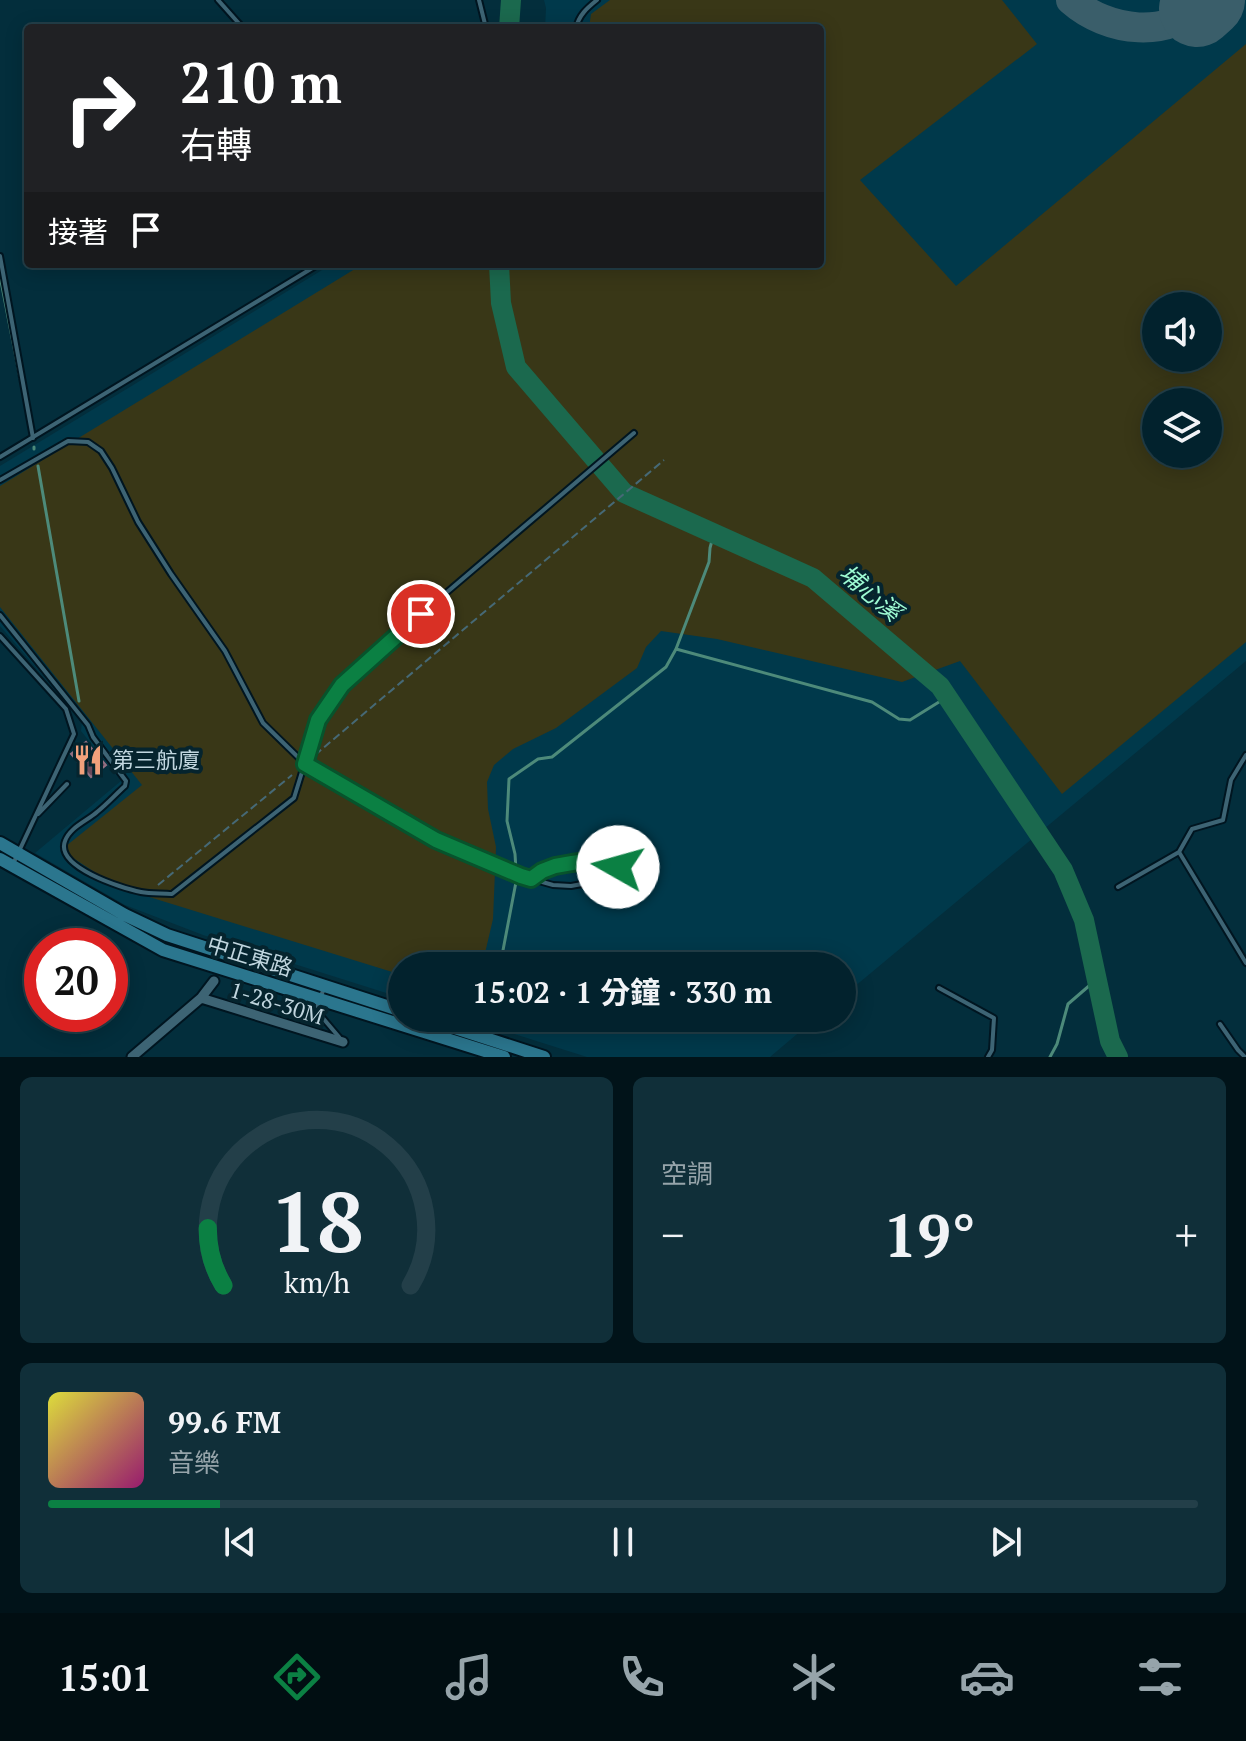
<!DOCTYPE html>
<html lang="zh-TW">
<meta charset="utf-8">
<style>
body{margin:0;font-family:"PT Serif","Noto Sans TC",serif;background:#102f39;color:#f1f3f6;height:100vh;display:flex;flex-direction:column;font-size:30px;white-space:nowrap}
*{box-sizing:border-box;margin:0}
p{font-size:26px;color:#96a4aa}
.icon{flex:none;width:44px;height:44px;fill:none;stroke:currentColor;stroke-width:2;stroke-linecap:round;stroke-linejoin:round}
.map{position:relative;height:1057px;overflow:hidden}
.panel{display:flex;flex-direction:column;gap:20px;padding:20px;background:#011319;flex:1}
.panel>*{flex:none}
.top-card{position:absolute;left:24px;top:24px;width:800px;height:244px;border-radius:8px;box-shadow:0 4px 20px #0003,0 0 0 2px #233f49;background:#202124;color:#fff;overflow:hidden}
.tools{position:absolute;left:1142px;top:292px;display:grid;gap:16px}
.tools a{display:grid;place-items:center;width:80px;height:80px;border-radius:50%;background:#02222d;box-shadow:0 4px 20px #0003,0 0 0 2px #233f49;font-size:40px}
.speed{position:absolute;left:24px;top:928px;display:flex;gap:16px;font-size:40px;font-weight:700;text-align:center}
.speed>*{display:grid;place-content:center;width:104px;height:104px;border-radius:50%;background:#02222d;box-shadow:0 4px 20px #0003,0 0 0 2px #233f49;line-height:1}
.speed .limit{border:12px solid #d22;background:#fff;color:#111}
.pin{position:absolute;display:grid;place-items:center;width:68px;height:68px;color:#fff;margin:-34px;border:4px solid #fff;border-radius:50%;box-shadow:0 2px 8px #0007}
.me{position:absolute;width:88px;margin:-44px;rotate:277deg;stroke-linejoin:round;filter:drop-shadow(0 0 6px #0008)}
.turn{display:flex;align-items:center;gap:28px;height:168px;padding:0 24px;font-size:36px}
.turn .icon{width:104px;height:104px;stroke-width:2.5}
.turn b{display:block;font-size:56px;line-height:68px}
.then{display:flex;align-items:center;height:76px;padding:0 24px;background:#0003;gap:16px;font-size:30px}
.big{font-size:60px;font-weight:700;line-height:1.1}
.panel .card{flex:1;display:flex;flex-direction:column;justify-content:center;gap:12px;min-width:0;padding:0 28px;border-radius:12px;background:#102f39}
.panel .dial{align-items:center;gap:0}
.dial svg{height:208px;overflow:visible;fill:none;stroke:#233f49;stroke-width:7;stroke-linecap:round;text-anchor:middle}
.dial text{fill:#f1f3f6;stroke:none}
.song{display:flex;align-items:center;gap:24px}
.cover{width:96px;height:96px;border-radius:12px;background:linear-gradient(135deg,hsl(60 70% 55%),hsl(320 70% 35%))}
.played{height:8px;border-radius:4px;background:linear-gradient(90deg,#0b8043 15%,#233f49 15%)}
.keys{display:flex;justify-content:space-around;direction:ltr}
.heat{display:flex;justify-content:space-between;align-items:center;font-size:44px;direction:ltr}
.panel .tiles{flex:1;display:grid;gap:20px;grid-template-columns:1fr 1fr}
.card:last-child{grid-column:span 2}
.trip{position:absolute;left:388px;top:952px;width:468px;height:80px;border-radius:40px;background:#02222d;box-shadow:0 4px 20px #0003,0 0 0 2px #233f49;font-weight:700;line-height:80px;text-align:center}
.menu{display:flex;height:128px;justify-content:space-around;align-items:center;background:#010e12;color:#96a4aa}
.menu .icon{width:56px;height:56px}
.menu .selected{color:#0b8043}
.menu b{font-size:36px;color:#f1f3f6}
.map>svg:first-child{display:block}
.built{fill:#00394b;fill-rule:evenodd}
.green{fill:#393717;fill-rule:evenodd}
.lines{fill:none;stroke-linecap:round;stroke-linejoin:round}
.stream{stroke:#4d8a7a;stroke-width:3}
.river{stroke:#1b694e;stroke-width:20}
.taxiway{stroke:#3a5e6a;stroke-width:30}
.runway{stroke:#3a5e6a;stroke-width:76}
.building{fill:#6a4a5b;stroke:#937083;stroke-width:2}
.lane-casing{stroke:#001520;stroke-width:8}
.street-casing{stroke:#001520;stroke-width:13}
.secondary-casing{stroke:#001520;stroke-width:16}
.path{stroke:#466976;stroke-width:2;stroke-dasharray:8 4;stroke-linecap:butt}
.lane{stroke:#3d6474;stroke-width:4}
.street{stroke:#3d6474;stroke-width:9}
.secondary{stroke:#2b768e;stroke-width:12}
.route-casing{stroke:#07532c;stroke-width:20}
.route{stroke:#0b8043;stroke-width:14}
.labels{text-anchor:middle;stroke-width:8;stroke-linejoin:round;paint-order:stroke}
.poi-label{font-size:22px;fill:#c1d6df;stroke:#05242e;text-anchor:start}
.street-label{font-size:22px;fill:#c1d6df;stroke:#05242e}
.water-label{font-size:24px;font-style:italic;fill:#9efbd3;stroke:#05242e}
</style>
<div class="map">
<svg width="1246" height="1057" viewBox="0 0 1246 1057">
<rect width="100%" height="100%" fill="#032e3c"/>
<!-- built -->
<path class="built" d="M544 0H1246V661L842 997V966H402V998L203 935 125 905 35 853 121 781 81 731 82 721 0 626V466L332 264H820V28H545L546 8ZM1156 306H1208V358H1156ZM1156 402H1208V454H1156Z
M464 1018H816L770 1057H587Z"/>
<!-- green -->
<path class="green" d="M610 0H1002L1037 44 860 180 956 286 1246 44V642L1062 794 960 661 902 682 717 639 661 631 646 647 637 668 556 728 513 749 494 765 487 782 488 809 496 847 493 919 482 966H402V975L117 887 61 850 142 785 0 607V486L363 264H820V28H589L591 14ZM1156 306H1208V358H1156ZM1156 402H1208V454H1156Z"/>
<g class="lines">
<!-- stream -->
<path class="stream" d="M0 276 20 378
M34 447V449
M38 466 79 701
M676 649 872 702 899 719 910 720 947 697
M516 870 515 854 507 821 509 779 538 759 552 757 666 667 676 649 709 562 710 548 714 533
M500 966 516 882
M489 1025 491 1018
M1050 1057 1057 1044 1068 1004 1097 979"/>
<!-- river -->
<path class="river" d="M509 28 511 0
M499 264 501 303 516 367 624 493 813 578 940 686 1063 870 1084 920 1110 1041 1118 1057"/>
<!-- taxiway -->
<path class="taxiway" d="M1071 0C1107 32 1171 41 1204 0"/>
<!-- runway -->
<path class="runway" d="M1197 9 1207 0"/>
</g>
<!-- building -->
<path class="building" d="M86 742 106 765 91 777 71 754Z"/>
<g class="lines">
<!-- lane casing -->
<g class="lane-casing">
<path id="lane" d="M218 0 243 28
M479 0 486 28
M576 28C579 15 587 8 597 0
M0 256 33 438
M0 457 319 264
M0 480 68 441 88 442 101 451 112 468 138 522 171 574 225 651 263 723 305 764 436 840 521 876 553 885 571 886 610 879 618 867 601 859 572 863 555 866 531 879
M0 615 88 725 93 737 126 781 125 786C116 794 107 804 97 812 87 821 70 827 65 841 55 867 121 888 141 892 151 894 162 893 172 894L294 798 318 720 342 685 399 633 634 433
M0 636 66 709 74 734 13 864
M38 814 67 784
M1179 852 1246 963
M1118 887 1179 852 1192 829 1223 820 1231 780 1246 755
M324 988 316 1010 339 1037
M939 988 994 1018 992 1050 988 1057
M1220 1024 1238 1050 1245 1057"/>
</g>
<!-- street casing -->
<g class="street-casing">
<path id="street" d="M201 998 343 1042
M132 1057 201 998 214 981"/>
</g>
<!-- secondary casing -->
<g class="secondary-casing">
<path id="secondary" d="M0 843 125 915 167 935 402 1011
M0 859 163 950 504 1057
M424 1018 544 1057"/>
</g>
<!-- path -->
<path class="path" d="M315 755 664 460
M158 885 292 775"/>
<!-- lane -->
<use href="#lane" class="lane"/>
<!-- street -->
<use href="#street" class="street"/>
<!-- secondary -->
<use href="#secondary" class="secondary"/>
</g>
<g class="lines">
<!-- route casing -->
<g class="route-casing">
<path id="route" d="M421 614 342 685 318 720 305 764 436 840 521 876 531 879 542 871 555 866 572 863 601 859 618 867"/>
</g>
<!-- route -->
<use href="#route" class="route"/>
</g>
<!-- icons -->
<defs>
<g id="restaurant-bare" transform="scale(2.4)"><path d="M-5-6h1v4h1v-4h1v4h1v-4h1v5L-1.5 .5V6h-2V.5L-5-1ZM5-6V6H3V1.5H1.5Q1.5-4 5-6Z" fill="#f1a17c" stroke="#05242e" stroke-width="2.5" paint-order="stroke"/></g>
</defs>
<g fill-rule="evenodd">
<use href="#restaurant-bare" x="88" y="760"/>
</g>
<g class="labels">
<!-- poi labels -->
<g class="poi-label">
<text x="112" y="768">第三航廈</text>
</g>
<!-- street labels -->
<g class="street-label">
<text transform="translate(250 956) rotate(17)" y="8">中正東路</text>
<text transform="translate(277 1003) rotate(17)" y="8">1-28-30M</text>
</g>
<!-- water labels -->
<g class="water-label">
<text transform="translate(870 593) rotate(40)" y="8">埔心溪</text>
</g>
</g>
</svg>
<div class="tools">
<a><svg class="icon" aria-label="sound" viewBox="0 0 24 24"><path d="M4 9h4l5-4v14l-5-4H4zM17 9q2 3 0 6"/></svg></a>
<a><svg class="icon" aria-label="layers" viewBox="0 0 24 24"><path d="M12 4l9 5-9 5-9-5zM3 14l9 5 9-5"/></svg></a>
</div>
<div class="speed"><div class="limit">20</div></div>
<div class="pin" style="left:421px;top:614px;background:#d93025"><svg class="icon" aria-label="arrive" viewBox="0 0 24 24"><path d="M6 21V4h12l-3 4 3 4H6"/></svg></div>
<svg class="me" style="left:618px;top:867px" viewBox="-20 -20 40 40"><circle r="19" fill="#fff"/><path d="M0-13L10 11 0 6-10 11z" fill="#0b8043"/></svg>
<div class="trip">15:02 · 1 分鐘 · 330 m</div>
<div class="top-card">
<div class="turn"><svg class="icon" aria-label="right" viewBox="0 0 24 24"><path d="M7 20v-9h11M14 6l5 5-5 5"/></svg><div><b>210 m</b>右轉</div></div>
<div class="then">接著<svg class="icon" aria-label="arrive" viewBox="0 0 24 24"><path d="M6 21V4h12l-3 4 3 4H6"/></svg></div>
</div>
</div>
<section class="panel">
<div class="tiles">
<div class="card dial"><svg viewBox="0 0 100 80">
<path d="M14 69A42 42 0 1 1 86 69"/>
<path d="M14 69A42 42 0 0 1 8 47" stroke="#0b8043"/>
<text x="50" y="56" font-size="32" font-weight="700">18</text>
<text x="50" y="72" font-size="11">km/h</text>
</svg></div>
<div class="card"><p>空調</p>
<div class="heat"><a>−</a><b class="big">19°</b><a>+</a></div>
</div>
<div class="card">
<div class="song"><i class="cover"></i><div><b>99.6 FM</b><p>音樂</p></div></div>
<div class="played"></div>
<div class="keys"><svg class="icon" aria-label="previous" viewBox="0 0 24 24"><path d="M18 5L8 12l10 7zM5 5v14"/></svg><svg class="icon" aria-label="pause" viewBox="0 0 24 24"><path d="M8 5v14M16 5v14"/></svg><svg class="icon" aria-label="next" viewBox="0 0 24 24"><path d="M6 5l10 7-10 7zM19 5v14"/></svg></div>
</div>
</div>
</section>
<nav class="menu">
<b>15:01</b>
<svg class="icon selected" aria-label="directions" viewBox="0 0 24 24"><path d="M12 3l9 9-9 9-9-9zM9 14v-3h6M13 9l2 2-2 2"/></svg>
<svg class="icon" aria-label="music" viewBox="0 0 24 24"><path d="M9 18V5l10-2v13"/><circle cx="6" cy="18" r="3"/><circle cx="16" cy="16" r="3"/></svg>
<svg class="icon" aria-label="phone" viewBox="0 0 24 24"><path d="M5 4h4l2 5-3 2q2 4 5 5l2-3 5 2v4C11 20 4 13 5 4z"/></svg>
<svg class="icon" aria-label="climate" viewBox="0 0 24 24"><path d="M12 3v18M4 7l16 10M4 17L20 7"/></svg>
<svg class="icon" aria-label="car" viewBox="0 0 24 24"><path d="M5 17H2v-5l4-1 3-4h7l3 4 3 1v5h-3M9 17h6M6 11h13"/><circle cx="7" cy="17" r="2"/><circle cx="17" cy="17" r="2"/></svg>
<svg class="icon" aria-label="filters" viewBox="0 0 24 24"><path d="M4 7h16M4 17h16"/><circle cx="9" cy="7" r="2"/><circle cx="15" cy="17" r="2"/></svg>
</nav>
